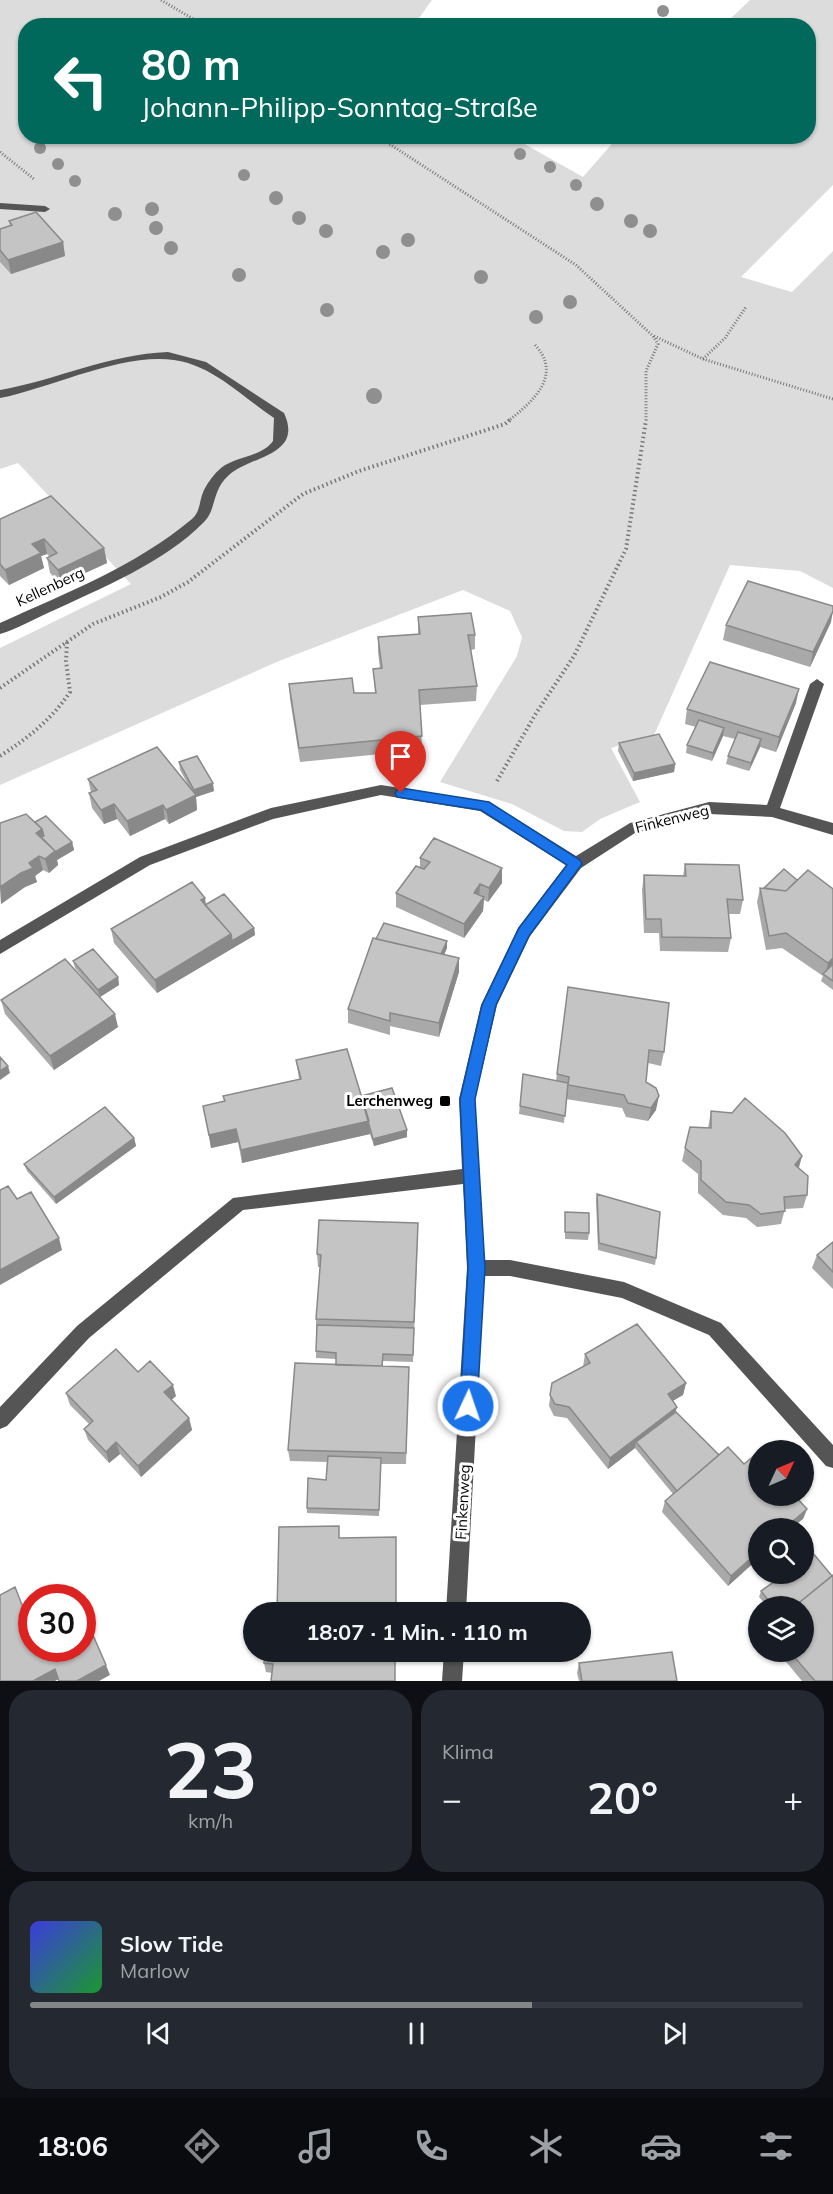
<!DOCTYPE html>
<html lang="de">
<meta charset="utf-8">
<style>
body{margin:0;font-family:Mulish,sans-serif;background:#242831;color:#f1f3f6;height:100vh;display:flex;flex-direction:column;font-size:22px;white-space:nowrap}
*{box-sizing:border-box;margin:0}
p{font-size:20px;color:#9ea1a6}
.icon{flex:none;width:33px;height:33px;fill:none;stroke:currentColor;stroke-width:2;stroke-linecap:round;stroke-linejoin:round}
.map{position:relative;height:1681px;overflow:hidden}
.panel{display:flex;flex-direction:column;gap:9px;padding:9px;background:#0d0f14;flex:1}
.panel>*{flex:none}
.banner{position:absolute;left:18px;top:18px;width:798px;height:126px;border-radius:24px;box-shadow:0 2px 4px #0004;background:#00695c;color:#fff;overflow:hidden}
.needle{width:39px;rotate:46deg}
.buttons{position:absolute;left:748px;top:1440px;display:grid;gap:12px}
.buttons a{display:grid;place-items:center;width:66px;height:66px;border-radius:50%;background:#171b24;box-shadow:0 2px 4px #0004;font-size:30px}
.speed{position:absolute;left:18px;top:1584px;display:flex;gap:12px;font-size:30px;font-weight:700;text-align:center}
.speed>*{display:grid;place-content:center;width:78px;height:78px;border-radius:50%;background:#171b24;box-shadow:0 2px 4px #0004;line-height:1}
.speed .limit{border:9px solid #d22;background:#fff;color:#111}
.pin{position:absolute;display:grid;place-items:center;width:51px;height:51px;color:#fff;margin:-62px -26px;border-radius:50% 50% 50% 0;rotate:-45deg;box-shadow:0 0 6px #0007}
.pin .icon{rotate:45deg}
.me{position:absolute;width:66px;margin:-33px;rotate:3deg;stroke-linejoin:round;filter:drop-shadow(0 0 4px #0008)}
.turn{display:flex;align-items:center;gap:21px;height:126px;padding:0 24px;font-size:27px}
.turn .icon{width:78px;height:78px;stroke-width:2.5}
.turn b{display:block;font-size:42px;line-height:51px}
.big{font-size:45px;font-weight:700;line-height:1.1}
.panel .widget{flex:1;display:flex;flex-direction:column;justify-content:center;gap:9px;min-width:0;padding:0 21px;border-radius:24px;background:#242831}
.panel .dial{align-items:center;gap:0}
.dial b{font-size:78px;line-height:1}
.song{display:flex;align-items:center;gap:18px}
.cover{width:72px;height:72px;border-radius:9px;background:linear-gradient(135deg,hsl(240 70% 55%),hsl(130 70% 35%))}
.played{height:6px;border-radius:3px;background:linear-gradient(90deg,#858687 65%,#363941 65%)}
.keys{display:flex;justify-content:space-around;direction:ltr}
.heat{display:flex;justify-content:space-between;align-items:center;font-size:33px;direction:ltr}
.panel .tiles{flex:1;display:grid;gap:9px;grid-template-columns:1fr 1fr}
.widget:last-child{grid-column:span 2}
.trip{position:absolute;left:243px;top:1602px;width:348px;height:60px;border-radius:30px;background:#171b24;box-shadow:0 2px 4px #0004;font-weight:700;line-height:60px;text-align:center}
.tab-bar{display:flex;height:96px;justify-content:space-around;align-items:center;background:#090b0e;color:#9ea1a6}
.tab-bar .icon{width:42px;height:42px}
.tab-bar .current{color:#858687}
.tab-bar b{font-size:27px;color:#f1f3f6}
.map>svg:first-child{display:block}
.green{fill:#dcdcdc}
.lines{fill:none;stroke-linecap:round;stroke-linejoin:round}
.path-far1{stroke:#777;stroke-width:3;stroke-dasharray:1 2;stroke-linecap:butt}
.path{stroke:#777;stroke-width:4;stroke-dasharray:1.5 3;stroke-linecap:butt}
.minor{fill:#555;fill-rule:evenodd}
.tree{fill:#8f8f8f}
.wall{fill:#a9a9a9}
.shaded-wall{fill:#898989}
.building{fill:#c4c4c4;stroke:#898989;stroke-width:1.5}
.route{fill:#1a73e8;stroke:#114b97;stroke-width:1.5}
.poi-dot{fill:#000;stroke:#fff;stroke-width:2}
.labels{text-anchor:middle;stroke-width:6;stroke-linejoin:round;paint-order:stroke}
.street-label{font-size:15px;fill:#000;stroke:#fff}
.poi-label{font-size:15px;font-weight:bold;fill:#000;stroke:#fff;text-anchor:end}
</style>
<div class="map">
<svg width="833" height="1681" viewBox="0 0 833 1681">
<rect width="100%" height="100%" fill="#fff"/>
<!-- green -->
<path class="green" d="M0 0H432L414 25 26 26V136L512 137 583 177 618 137 808 136V26L724 25 750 0H833V185L741 277 792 292 833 251V588L800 571 730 565 654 735 611 748 640 802 600 819 582 832 564 831 512 804 440 782 517 656 522 637 510 611 463 590 279 661 0 785V648L131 584 18 463 0 469Z"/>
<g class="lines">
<!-- path-far1 -->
<path class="path-far1" d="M161 0 205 26
M377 136 576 265 653 336 658 344 646 371V421
M0 152 34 179
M654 336 703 359 833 399
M703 359 725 338 746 307
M508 421C533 402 564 374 534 344"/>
<!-- path -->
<path class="path" d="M0 688 93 624 161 597 188 582 303 494 359 471 505 424 510 420
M0 756C28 738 51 720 70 692L66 661 67 642
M497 781 535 715 574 656 626 549 646 420"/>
<!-- minor -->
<path class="minor" d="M0 203 45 206 50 209 45 212 0 209Z
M168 352 206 362 284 413C304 456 249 456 229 475 211 491 217 509 204 522 165 562 100 589 50 612 34 619 17 629 0 634V623C66 593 136 566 192 519 201 511 199 500 204 490 208 482 214 474 221 468 236 456 262 457 273 441L274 418C247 400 220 373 188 363 134 346 56 387 0 398V390C57 380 109 354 168 352Z
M817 679 824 684 780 808 833 823V835L772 817 709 814 635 833 581 868 530 936 497 1005 475 1099 484 1260H510L624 1282 721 1323 833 1445V1468L826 1466 709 1335 622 1298 510 1276H484L466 1612H446L467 1268 463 1184 243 1210 89 1338 7 1426 0 1429V1407L77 1326 233 1198 462 1169 459 1099 481 1005 518 928 566 865 480 811 381 795 273 819 150 865 0 954V940L140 857 271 808 381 785 489 802 576 856 630 823 709 802 767 805 810 684Z
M444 1652H464L462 1681H442Z"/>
</g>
<!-- trees -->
<g class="tree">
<circle cx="663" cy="11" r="6"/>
<circle cx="40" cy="148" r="6"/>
<circle cx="520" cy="154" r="6"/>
<circle cx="58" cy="164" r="6"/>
<circle cx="550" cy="167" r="6"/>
<circle cx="244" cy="175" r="6"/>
<circle cx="75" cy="181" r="6"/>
<circle cx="576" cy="185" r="6"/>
<circle cx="276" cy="198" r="7"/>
<circle cx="597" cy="204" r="7"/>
<circle cx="152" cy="209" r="7"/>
<circle cx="115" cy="214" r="7"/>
<circle cx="299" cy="218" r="7"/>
<circle cx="631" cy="221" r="7"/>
<circle cx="156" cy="228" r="7"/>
<circle cx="326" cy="231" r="7"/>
<circle cx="650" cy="231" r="7"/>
<circle cx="408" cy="240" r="7"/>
<circle cx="171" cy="248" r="7"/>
<circle cx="383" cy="252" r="7"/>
<circle cx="239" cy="275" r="7"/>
<circle cx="481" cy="277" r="7"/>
<circle cx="570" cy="302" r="7"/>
<circle cx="327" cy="310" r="7"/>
<circle cx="536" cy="317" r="7"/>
<circle cx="374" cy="396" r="8"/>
</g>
<!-- wall -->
<path class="wall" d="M9 221 63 242 65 256 11 274 0 262V229L10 226Z
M0 519 104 548 107 563 61 584 50 573 47 558 50 557 47 554 41 556 44 568 9 585 0 576Z
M418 617 475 635V649L471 650 477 686 476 701 420 705 422 750 300 762 290 699 289 684 354 693H375L373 669H380L378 652V637L418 634Z
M831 622 810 667 723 640 726 625Z
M796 703 776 752 760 747 749 771 726 764 728 756 735 739 723 736 712 761 686 753 687 745 696 727 685 724 687 709Z
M619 743 675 764 674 772 633 781 618 751Z
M179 762 214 791 196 797 197 810 169 824 165 819 130 836 117 819 104 824 92 808 89 793 91 792 88 779 191 790 180 770Z
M35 822 72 842 74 850 57 860 58 865 49 873 43 870 35 876 37 882 25 887 1 904 0 823Z
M420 858 502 883 488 902 484 900 483 911 464 938 396 907V893L420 867Z
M685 864 743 900 740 914H728L731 938 728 952 660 951 659 933H644L642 890 644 875 683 876Z
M797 880 833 889V990L821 981 823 976 782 948 766 950 757 902 760 888H764Z
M206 904 254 928 255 935 157 993 114 943 111 929Z
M447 948 444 955 459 958V972L439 1037 390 1026V1035L348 1023V1009Z
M73 961 118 977 119 985 100 997 118 1027 54 1070 5 1014 1 1000 90 986 75 968Z
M568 987 664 1052 661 1066 648 1063 646 1082 656 1110 648 1121 626 1117 622 1108 566 1099 564 1123 519 1114 523 1074 556 1081Z
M296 1060 361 1096 407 1130V1137L374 1146 370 1134 242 1163 238 1142 211 1148 203 1106 224 1101 223 1096 299 1079Z
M711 1111 802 1156 799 1168 807 1195 803 1208 785 1209 781 1224 757 1227 746 1218 723 1215 698 1193V1174L682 1161 685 1148 708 1128Z
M134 1138 136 1146 56 1204 27 1171 24 1164Z
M597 1194 656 1258 655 1265 598 1250 596 1201Z
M565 1212 589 1233 588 1240 565 1239Z
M418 1235 413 1362 383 1361V1366L409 1367 406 1464H381L379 1516 307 1513V1508L326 1480 327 1462 290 1461 288 1450 336 1365V1359L316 1358V1319L320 1267H318L317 1254Z
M833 1242V1289L812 1268 817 1255Z
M585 1354 686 1383 683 1395 673 1401 676 1412 719 1455 744 1464 807 1509 803 1519 759 1528V1558L728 1586 662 1512 665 1501 673 1494 635 1448 608 1469 567 1418 554 1416 549 1406 552 1383 583 1367Z
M138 1372 176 1396 171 1400 189 1418 192 1430 141 1477 120 1454 109 1463 88 1440 84 1429 89 1424 70 1405 66 1393Z
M832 1576 833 1681H802L778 1652H804V1606H767L759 1597 761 1591Z
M396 1652 272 1673 266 1672 264 1663Z
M579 1663 677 1681H579L577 1673Z"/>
<!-- shaded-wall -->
<path class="shaded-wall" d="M63 242 65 256 11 274 8 260Z
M44 539 47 554 41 556 44 568 9 585 5 570 32 544Z
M104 548 107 563 61 584 58 570Z
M833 611 831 622 810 667 813 652Z
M799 689 796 703 776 752 779 737Z
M724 728 723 736 712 761 713 753Z
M761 739 760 747 749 771 751 763Z
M675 764 674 772 633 781 634 773Z
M213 783 214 791 196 797 197 810 169 824 166 810 195 796 194 790Z
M114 804 117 819 104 824 101 810Z
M163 805 165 819 130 836 127 821Z
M42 829 45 843 36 833Z
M72 842 74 850 57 860 58 865 49 873 45 859 55 851Z
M39 856 43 870 35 876 37 882 25 887 1 904 0 887Z
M502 868V883L488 902 489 888Z
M480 884 479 898 474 893Z
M484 897 483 911 464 938V924Z
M205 898 207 912 201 900Z
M254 928 255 935 157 993 155 980 231 934Z
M447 941V948L438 968V960Z
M459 958V972L439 1037V1023Z
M833 958V968L825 975 828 963Z
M118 977 119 985 100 997 98 990Z
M115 1014 118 1027 54 1070 50 1056Z
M8 1066 10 1073 0 1080V1071Z
M659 1096 656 1110 648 1121 651 1108Z
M369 1121 370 1134 242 1163 241 1150Z
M236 1129 238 1142 211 1148 209 1135Z
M407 1130V1137L374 1146 373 1139Z
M134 1138 136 1146 56 1204 54 1197Z
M802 1156 798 1169 795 1165Z
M59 1238 62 1250 0 1285V1270Z
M686 1383 683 1395 665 1405 668 1394Z
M173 1385 176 1396 167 1404 164 1392Z
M677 1407 674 1418 636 1442 635 1448 608 1469 610 1458Z
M189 1418 192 1430 141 1477 138 1466Z
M116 1442 120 1454 109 1463 106 1452Z
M807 1509 803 1519 792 1528H785Z
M759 1551V1558L728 1586 731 1576Z
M106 1665 110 1675 99 1681H77Z
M55 1669 59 1679 55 1681H33Z"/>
<!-- building -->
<path class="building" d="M36 212 63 242 8 260 0 250V229L12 225 9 221Z
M51 496 104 548 58 570 47 558 57 553 44 539 32 544 41 553 5 570 0 564V519Z
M748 581 833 606V611L813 652 726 625Z
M471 613 475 635H468L477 686 419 690 422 736 299 748 289 684 352 678 354 693H376L373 669 382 668 378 637 420 634 418 617Z
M710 662 799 689 779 737 687 709Z
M699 720 724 728 713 753 687 745Z
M738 732 761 739 751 763 728 756Z
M659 734 675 764 634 773 619 743Z
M157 747 196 795 166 810 163 805 127 821 114 804 101 810 89 793 97 790 88 779Z
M197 756 213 783 194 790 179 762Z
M26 814 42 829 36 833 55 851 45 859 39 856 29 863 33 868 21 873 0 887V823Z
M46 816 72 842 55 852V851L41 837 44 836 42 829 35 822Z
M434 838 502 868 489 888 480 884 474 893 484 897 464 924 396 893 416 866 424 869 430 862 420 858Z
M685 864 739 865 743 900 727 899 731 938 662 937 661 919H646L644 875 686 876Z
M784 869 797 880 786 891 764 888Z
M808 870 833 889V958L828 963 786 933 769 936 760 888 786 891Z
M192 882 205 898 201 900 231 934 155 980 111 929Z
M224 894 254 928 232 941 231 934 205 905Z
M384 923 447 941 441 954 376 939Z
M373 938 459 958 439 1023 390 1013V1021L348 1009Z
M93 949 118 977 98 990 73 961Z
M65 959 115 1014 50 1056 1 1000Z
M833 964V981L823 974Z
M568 987 669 1003 664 1052 649 1050 646 1082 656 1088 659 1096 651 1108 628 1103 624 1095 568 1085 569 1077 557 1074Z
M347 1049 369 1121 241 1150 236 1129 209 1135 203 1106 225 1101 223 1096 301 1079 296 1060Z
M0 1057 8 1066 0 1071Z
M523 1074 568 1083 565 1116 520 1106Z
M392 1088 407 1130 373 1139 361 1096Z
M745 1098 785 1133 802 1156 795 1165 808 1176 807 1195 784 1197 785 1211 761 1214 749 1205 726 1202 701 1180V1161L685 1148 690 1127 711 1128V1111L732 1113Z
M105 1107 134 1138 54 1197 24 1164Z
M8 1186 17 1199 31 1192 59 1238 0 1270V1190Z
M597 1194 660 1212 656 1258 599 1243Z
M565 1212 589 1213V1233L565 1232Z
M319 1220 418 1223 414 1322 316 1319 321 1255 317 1254Z
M833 1242V1272L817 1255Z
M637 1324 686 1383 668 1394 677 1407 610 1458 569 1407 555 1404 550 1395 552 1383 590 1363 585 1354Z
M317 1325 414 1328 413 1355 383 1354 382 1366 336 1365V1353L316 1351Z
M116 1349 138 1372 150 1361 173 1385 164 1392 189 1418 138 1466 116 1442 106 1452 84 1429 93 1421 66 1393Z
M295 1363 409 1367 406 1453 288 1450Z
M676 1412 719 1455 677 1491 636 1442Z
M728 1447 744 1464 756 1454 759 1458V1496H795L807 1509 785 1528H759V1551L731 1576 665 1501Z
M328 1456 381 1458 379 1510 307 1508 308 1478 326 1480Z
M339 1526V1538L396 1537V1612H277L279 1527Z
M812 1552 832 1576 795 1606H773L761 1591 785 1574H804V1559Z
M833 1575V1681H815L790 1652H804V1606H795Z
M15 1587 28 1620 32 1618V1648H82V1610L106 1665 77 1681H59L55 1669 33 1681H0V1595Z
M265 1652H395V1681H271L273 1664 264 1663Z
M672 1652 677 1681H582L579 1663Z"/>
<!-- route -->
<path class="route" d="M401 788 489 802 580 860 582 864 529 936 496 1005 475 1099 485 1268 477 1406 474 1411 468 1414 462 1411 460 1406 468 1268 460 1099 482 1005 519 928 567 865 481 810 397 797 395 793 397 790Z"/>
<!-- markers -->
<rect class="poi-dot" x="439" y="1095" width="12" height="12" rx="3"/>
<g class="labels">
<!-- street labels -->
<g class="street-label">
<text transform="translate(50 587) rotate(-25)" y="5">Kellenberg</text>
<text transform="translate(672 819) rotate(-14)" y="5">Finkenweg</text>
<text transform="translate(463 1502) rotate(-87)" y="5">Finkenweg</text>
</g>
<!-- poi labels -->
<g class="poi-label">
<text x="433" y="1106">Lerchenweg</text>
</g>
</g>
</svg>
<div class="buttons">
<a><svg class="needle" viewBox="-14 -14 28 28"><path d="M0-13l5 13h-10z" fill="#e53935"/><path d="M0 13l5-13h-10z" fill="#9ea1a6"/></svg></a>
<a><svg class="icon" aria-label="search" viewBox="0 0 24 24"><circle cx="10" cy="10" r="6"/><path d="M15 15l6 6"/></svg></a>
<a><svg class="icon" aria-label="layers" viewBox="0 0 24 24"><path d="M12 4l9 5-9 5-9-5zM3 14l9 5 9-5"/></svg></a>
</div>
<div class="speed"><div class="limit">30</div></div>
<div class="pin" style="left:401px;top:793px;background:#d93025"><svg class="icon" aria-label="arrive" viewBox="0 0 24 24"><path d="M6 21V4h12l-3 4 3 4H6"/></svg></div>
<svg class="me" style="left:468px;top:1406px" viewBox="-20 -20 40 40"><circle r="17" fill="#1a73e8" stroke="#fff" stroke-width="3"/><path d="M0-11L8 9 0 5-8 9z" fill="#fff"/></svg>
<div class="trip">18:07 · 1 Min. · 110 m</div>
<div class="banner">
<div class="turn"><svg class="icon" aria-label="left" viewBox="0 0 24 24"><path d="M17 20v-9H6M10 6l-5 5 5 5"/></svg><div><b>80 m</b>Johann-Philipp-Sonntag-Straße</div></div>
</div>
</div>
<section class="panel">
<div class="tiles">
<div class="widget dial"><b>23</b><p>km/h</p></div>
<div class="widget"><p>Klima</p>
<div class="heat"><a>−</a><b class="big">20°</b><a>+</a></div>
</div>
<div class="widget">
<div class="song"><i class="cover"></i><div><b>Slow Tide</b><p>Marlow</p></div></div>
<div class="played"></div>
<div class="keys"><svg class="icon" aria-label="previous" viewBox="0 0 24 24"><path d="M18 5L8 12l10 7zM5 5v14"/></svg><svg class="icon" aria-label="pause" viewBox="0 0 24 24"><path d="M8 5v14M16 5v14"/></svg><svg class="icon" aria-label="next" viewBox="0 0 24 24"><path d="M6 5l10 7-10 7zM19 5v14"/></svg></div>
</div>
</div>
</section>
<nav class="tab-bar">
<b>18:06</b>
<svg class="icon current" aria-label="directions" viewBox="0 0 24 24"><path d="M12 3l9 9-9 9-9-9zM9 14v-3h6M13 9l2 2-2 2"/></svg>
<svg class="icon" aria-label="music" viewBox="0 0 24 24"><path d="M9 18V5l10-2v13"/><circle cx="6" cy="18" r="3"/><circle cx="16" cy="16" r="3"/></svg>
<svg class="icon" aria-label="phone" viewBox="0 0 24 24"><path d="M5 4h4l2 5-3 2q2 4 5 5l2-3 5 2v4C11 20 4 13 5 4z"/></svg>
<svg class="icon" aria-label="climate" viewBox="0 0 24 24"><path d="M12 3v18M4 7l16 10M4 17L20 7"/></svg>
<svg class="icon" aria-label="car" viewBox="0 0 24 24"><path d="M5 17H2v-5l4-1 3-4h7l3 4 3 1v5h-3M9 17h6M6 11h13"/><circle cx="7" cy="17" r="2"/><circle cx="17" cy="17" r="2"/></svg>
<svg class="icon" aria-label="filters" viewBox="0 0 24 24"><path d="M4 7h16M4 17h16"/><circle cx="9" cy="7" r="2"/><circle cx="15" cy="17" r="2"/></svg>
</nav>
